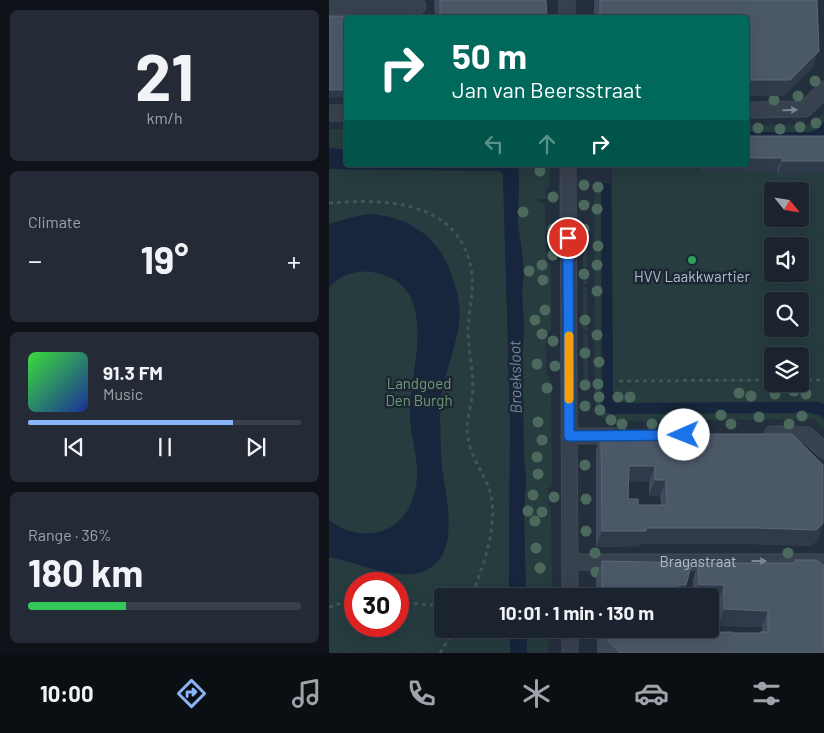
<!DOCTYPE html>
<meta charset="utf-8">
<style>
body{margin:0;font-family:Barlow,sans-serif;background:#242b36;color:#f1f3f6;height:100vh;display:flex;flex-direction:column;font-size:19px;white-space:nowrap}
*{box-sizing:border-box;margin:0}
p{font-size:16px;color:#a0a4aa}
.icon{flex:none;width:28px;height:28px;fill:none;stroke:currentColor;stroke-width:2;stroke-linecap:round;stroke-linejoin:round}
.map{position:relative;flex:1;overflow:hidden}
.side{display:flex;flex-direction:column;gap:10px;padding:10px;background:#0f1319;width:329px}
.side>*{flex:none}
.top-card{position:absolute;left:15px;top:15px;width:405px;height:152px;border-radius:5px;box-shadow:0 5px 20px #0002,0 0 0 1px #39404a;background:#00695c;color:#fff;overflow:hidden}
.needle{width:32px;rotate:120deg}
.controls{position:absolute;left:435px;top:182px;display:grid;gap:10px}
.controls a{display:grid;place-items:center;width:45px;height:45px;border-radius:5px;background:#1b232e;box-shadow:0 5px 20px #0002,0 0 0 1px #39404a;font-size:25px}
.speed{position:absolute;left:15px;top:572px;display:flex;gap:10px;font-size:25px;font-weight:700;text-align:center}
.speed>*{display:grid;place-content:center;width:65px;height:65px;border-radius:50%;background:#1b232e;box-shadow:0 5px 20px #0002,0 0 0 1px #39404a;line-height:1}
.speed .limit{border:8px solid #d22;background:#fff;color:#111}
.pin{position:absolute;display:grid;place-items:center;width:42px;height:42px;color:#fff;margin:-21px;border:2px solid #fff;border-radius:50%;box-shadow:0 1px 5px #0007}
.me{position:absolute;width:55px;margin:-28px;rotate:269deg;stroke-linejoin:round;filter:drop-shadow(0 0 4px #0008)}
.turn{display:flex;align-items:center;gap:18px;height:105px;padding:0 25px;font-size:22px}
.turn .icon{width:65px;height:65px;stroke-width:2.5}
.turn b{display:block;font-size:35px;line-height:42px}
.lanes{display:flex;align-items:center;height:48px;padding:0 25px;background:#0003;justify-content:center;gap:25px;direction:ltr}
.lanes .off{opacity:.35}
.big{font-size:38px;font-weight:700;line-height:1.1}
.side .card{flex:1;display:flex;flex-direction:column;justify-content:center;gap:8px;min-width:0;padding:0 18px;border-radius:8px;background:#242b36}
.side .dial{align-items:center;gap:0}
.dial b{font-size:65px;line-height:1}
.song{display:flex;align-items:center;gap:15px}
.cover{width:60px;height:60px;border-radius:8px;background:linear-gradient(135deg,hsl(120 70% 55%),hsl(230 70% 35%))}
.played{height:5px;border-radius:2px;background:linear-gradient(90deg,#8ab4f8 75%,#39404a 75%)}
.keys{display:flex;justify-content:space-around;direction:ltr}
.heat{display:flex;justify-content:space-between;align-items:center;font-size:28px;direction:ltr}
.charge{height:8px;border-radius:4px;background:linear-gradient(90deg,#34c759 36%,#39404a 0)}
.trip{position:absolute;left:105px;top:588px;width:285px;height:50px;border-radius:5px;background:#1b232e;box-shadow:0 5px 20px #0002,0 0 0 1px #39404a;font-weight:700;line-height:50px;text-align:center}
.tabs{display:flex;height:80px;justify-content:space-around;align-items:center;background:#0b0e12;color:#a0a4aa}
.tabs .icon{width:35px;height:35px}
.tabs .selected{color:#8ab4f8}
.tabs b{font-size:22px;color:#f1f3f6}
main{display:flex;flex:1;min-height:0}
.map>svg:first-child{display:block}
.green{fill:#263c3f;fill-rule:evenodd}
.water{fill:#17263c}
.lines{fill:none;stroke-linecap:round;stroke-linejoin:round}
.street-casing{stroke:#414a57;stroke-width:17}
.path{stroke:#3f5557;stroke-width:3;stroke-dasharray:4 4;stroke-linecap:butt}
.street{stroke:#38414e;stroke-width:15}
.tree{fill:#4b6a5d}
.wall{fill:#3f4b5c;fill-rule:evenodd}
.shaded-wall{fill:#2f3b4b}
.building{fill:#4b5868;stroke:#5c6777;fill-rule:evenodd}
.oneway{fill:#7c8592}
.route-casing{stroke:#114b97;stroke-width:12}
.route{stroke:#1a73e8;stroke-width:9}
.slow{stroke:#f59e0b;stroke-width:9}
.leisure-dot{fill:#2e9e5b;stroke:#1d2633;stroke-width:2}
.labels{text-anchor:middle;stroke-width:5;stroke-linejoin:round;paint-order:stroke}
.poi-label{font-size:15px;fill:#b4bcc9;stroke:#1d2633}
.park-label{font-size:15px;fill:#6b9a76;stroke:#1d2633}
.street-label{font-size:15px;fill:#b4bcc9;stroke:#1d2633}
.water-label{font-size:16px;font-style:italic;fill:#6d86a8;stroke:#1d2633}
</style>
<main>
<section class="side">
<div class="card dial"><b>21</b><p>km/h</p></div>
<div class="card"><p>Climate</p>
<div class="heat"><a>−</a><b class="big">19°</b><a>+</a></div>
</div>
<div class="card">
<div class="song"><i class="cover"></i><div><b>91.3 FM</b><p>Music</p></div></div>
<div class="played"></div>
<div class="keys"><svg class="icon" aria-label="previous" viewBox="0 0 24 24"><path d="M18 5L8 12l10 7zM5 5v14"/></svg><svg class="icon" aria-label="pause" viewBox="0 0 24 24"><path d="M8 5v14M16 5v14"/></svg><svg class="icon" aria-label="next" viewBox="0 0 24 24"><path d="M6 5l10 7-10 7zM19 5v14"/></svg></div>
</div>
<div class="card"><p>Range · 36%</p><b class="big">180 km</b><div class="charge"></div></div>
</section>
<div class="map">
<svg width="496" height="653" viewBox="0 0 496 653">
<rect width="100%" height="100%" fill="#242f3e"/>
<!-- green -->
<path class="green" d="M495 112V122L487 130 481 132H418V125H482Z
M0 129H17V150L0 148Z
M495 137V404L490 402 297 403 288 400 284 392 283 165H418ZM444 191H471V219H444ZM444 246H471V274H444ZM444 301H471V329H444ZM444 356H471V384H444Z
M188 165H221V186L216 190 217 199H209L210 203H216L217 260 222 265V330L217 335V373L222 379 223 485 219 489V506H222L223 596H197L195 514 197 475 195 459 193 363 195 327 193 293 195 269 189 224 190 173Z
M0 169 169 171 173 172 174 175 181 417 180 596H114V629H181V653H0ZM26 584H69V626H26Z
M265 183H272V406L278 413H481L490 415 495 420V429L485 419 282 421C272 419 268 413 266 404Z
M254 243H258V284H254Z
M254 287H258L259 331H254Z
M254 334H259V389H255Z
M197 629H220L219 653H198Z"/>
<!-- water -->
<path class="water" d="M495 122V137L418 143V132H481L487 130Z
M0 148 17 150 18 165H188L190 173 189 224 195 269 193 293 195 327 193 363 195 459 197 475 195 514 197 596H180L181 417 174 174 169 171 0 169Z
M272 183H282L284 392 288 400 297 403 490 402 495 404V420L490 415 481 413 284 414 278 413 274 409Z
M40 214C83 217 111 238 124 279 129 294 132 308 130 324 126 354 109 387 111 417 112 433 111 450 113 466 116 495 131 546 103 567 78 586 28 562 0 557V520C18 532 31 537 53 531 79 523 89 494 88 469 87 450 81 432 81 413 81 369 112 287 48 273 30 269 14 273 0 287V224L28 216Z
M181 629H197L198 653H181Z"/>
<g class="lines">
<!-- street casing -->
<g class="street-casing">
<g id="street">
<path d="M238 0V18"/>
<path d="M0 7 89 6"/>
<path d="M418 110 476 109 496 89"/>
<path d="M0 113H18"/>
<path d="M239 165 241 596"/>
<path d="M443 434 478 435 496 451"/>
<path d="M240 436H292"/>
<path id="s1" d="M241 562H496"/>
<path d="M241 629V653"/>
</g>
</g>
<!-- path -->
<path class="path" d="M0 203C56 199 128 199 142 268 146 289 140 308 139 329 139 349 144 369 144 389 143 403 138 416 138 430 139 452 151 467 159 486 172 517 155 567 142 596
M471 380H496
M290 381 444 380
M69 602 114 606
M0 607 13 603 26 601
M111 653 126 629"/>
<!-- street -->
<use href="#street" class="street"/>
</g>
<!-- trees -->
<g class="tree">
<circle cx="486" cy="81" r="5.5"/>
<circle cx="469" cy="96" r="5.5"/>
<circle cx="445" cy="100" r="5.5"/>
<circle cx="487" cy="123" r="5.5"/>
<circle cx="471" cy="127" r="5.5"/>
<circle cx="429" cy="128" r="5.5"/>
<circle cx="451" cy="129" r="5.5"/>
<circle cx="211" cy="171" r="5.5"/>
<circle cx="255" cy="185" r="5.5"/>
<circle cx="269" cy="187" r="5.5"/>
<circle cx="224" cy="197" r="5.5"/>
<circle cx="255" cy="205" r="5.5"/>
<circle cx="268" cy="209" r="5.5"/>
<circle cx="194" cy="212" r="5.5"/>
<circle cx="224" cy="229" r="5.5"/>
<circle cx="255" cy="229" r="5.5"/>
<circle cx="269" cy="246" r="5.5"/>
<circle cx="224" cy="255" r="5.5"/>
<circle cx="213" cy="265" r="5.5"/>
<circle cx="268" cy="265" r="5.5"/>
<circle cx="200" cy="271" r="5.5"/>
<circle cx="255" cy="274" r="5.5"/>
<circle cx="214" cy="280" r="5.5"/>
<circle cx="268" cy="291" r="5.5"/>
<circle cx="216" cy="310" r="5.5"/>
<circle cx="206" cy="320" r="5.5"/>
<circle cx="256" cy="320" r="5.5"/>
<circle cx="213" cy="334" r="5.5"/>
<circle cx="268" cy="335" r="5.5"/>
<circle cx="224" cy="341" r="5.5"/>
<circle cx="256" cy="353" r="5.5"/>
<circle cx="270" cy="362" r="5.5"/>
<circle cx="208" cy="364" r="5.5"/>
<circle cx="226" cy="366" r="5.5"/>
<circle cx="269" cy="384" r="5.5"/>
<circle cx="256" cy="385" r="5.5"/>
<circle cx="218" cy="388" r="5.5"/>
<circle cx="465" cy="391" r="5.5"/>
<circle cx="410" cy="393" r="5.5"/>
<circle cx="446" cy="394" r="5.5"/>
<circle cx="477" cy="394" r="5.5"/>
<circle cx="422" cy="396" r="5.5"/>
<circle cx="270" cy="397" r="5.5"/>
<circle cx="289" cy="397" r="5.5"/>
<circle cx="301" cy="397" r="5.5"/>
<circle cx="256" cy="406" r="5.5"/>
<circle cx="271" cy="410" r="5.5"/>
<circle cx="392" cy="415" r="5.5"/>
<circle cx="473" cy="416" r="5.5"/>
<circle cx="430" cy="417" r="5.5"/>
<circle cx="282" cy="420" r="5.5"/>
<circle cx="209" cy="422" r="5.5"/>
<circle cx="352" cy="423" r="5.5"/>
<circle cx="293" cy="424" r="5.5"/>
<circle cx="323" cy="424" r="5.5"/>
<circle cx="372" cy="424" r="5.5"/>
<circle cx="402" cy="424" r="5.5"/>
<circle cx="460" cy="424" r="5.5"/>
<circle cx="213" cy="440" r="5.5"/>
<circle cx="208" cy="457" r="5.5"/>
<circle cx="256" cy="465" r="5.5"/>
<circle cx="209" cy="474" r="5.5"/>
<circle cx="204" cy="495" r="5.5"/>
<circle cx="225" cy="497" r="5.5"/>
<circle cx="257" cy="499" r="5.5"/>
<circle cx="199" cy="511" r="5.5"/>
<circle cx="213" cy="512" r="5.5"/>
<circle cx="206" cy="521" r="5.5"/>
<circle cx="257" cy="531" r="5.5"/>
<circle cx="207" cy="548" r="5.5"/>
<circle cx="266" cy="553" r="5.5"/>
<circle cx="459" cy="553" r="5.5"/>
<circle cx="211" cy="568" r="5.5"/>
<circle cx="267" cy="572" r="5.5"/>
</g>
<!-- wall -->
<path class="wall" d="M105 0H217L218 18H106Z
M265 0H488L484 67 455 96H418V18H265Z
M496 136 449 175 448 171H373V165H418Z
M272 434 494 523 489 539 482 546 423 544H312L311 546 267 547V450ZM300 481 320 482V496H331L332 505H309L299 499Z
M466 560 495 653H269L268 652V629H327V633H431V632H433V627L389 626V601H381V596H364V579L369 563H465Z
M273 561 353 596H267V578Z"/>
<!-- shaded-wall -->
<path class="shaded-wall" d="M490 51 484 67 455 96H418V80Z
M0 90H18V97L0 98Z
M418 158H453L448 171H373L375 165H418Z
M453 161H496V174L449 175Z
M300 466H326L320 482 295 481Z
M326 480H337L331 496H320Z
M494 523 489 539 482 546 423 544H312L311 546 267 547 273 531 317 528Z
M349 585H357L353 596H345Z
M370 585H395L389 601H381V596H366Z
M395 609 439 611 433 627 389 626Z"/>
<!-- building -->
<path class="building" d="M111 0H217L218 18H111Z
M271 0H488L490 51 461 80H418V18H271Z
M0 16H78V18H18V90H0Z
M418 136H496V161H453V158H418Z
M272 434H463L494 465V523L487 530 429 528H317V531H273ZM300 466H326V480H337L338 505H309V499H299Z
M466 560H488L495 566V653H291L274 635V629H327V633H344L404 632V633H431V632H439V611L395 609V585H370L369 563H466Z
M273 561 363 563 357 585H349V596H273Z"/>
<!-- one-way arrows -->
<defs><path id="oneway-solid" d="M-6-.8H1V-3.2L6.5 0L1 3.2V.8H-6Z" transform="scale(1.25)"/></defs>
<g class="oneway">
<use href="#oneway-solid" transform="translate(461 110) rotate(-1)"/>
<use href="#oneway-solid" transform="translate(430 561)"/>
</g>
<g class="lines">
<!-- route casing -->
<g class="route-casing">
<path id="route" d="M239 238 240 436 355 435"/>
</g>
<!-- route -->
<use href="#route" class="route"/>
<!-- slow -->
<path class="slow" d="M240 336V399"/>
</g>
<!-- markers -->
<circle class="leisure-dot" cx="363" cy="260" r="5"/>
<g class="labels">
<!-- poi labels -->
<g class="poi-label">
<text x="363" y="282">HVV Laakkwartier</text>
</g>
<!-- park labels -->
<g class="park-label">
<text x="90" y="389">Landgoed<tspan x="90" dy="17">Den Burgh</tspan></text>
</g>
<!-- street labels -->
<g class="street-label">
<text dy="5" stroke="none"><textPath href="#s1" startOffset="128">Bragastraat</textPath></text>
</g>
<!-- water labels -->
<g class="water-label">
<text transform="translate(186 377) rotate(-91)" y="6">Broeksloot</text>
</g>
</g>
</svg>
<div class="controls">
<a><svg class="needle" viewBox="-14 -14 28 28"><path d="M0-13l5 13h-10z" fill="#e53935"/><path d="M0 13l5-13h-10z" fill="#a0a4aa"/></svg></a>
<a><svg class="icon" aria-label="sound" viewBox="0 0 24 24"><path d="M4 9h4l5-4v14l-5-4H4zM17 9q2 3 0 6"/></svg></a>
<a><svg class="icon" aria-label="search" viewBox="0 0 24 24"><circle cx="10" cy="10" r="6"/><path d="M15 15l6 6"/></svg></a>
<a><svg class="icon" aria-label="layers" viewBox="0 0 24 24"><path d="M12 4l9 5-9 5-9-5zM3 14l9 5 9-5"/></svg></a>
</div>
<div class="speed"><div class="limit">30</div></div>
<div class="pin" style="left:239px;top:238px;background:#d93025"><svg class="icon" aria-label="arrive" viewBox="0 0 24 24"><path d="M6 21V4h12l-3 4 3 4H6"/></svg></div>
<svg class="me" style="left:355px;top:435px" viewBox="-20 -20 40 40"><circle r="19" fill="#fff"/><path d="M0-13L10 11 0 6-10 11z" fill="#1a73e8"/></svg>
<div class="trip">10:01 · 1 min · 130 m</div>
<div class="top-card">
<div class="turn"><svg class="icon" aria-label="right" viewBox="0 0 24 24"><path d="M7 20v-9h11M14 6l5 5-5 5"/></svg><div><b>50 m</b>Jan van Beersstraat</div></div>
<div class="lanes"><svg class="icon off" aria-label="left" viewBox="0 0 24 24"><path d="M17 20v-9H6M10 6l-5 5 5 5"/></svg><svg class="icon off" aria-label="ahead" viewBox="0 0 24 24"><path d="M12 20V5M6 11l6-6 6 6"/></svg><svg class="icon" aria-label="right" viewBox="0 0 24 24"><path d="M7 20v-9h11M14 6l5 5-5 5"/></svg></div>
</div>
</div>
</main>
<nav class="tabs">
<b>10:00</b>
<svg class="icon selected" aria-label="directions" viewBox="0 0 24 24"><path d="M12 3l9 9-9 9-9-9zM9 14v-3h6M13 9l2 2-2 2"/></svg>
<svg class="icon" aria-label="music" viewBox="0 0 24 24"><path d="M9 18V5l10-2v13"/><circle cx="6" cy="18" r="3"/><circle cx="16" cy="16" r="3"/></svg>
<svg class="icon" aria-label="phone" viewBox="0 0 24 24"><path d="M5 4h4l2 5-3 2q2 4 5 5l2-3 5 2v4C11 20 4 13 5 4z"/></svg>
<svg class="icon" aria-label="climate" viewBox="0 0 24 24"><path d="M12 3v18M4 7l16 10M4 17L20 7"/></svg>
<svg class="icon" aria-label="car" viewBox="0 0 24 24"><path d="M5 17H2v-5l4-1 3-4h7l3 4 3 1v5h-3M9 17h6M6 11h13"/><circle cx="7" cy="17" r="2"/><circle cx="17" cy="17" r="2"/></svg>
<svg class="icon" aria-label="filters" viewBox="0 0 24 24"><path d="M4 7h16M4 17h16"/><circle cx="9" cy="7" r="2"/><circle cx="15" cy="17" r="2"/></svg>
</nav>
